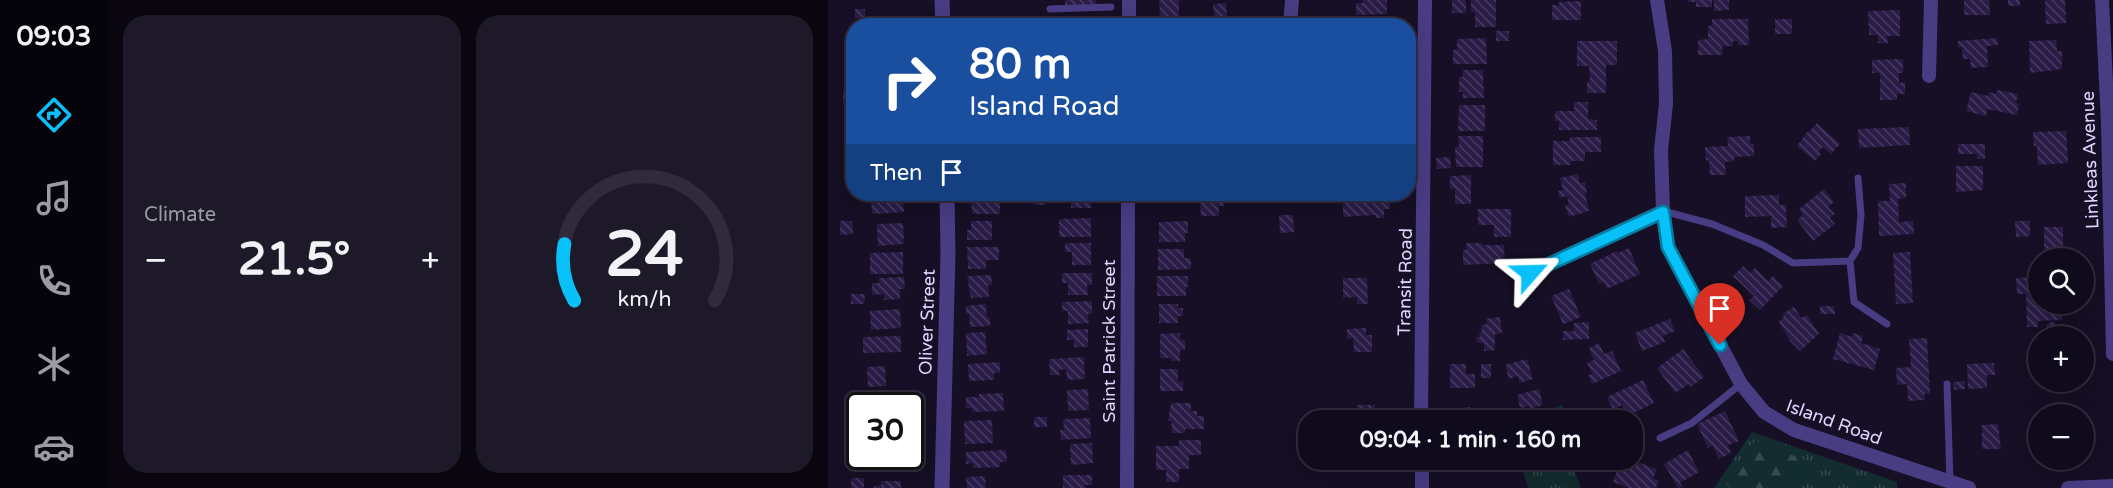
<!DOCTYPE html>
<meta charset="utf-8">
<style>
body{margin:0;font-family:"Varela Round",sans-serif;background:#1e1929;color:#f1f3f6;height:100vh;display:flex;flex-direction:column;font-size:22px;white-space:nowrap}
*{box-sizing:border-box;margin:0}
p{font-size:20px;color:#9c9ba3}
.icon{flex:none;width:33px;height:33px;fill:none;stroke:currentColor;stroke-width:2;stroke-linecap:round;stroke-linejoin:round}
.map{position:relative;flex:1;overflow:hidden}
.sheet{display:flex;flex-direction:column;gap:15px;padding:15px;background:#09060f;width:720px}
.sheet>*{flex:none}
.top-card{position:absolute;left:18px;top:18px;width:570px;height:183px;border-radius:24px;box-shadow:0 6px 24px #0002,0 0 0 2px #302b3b;background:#1a4fa0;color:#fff;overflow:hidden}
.buttons{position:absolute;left:1200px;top:248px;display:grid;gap:12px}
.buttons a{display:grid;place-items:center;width:66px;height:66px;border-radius:50%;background:#100b1c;box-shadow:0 6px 24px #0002,0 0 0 2px #302b3b;font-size:30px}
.speed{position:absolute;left:18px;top:392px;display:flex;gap:12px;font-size:30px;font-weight:700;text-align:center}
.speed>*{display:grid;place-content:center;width:78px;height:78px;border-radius:50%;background:#100b1c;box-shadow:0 6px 24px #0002,0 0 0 2px #302b3b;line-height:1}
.speed .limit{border:3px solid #111;border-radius:9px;background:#fff;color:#111}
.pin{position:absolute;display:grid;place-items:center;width:51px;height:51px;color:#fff;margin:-62px -26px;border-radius:50% 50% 50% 0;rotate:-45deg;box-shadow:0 0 6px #0007}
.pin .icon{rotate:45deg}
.me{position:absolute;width:66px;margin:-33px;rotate:65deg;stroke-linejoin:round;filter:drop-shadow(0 0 4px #0008)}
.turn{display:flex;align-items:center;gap:21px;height:126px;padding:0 24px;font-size:27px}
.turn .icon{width:78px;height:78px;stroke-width:2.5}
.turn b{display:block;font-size:42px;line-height:51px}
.then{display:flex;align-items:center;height:57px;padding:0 24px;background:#0003;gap:12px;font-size:22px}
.big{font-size:45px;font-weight:700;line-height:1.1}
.sheet .card{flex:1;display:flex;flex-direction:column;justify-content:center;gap:9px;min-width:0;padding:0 21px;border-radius:24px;background:#1e1929}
.sheet .dial{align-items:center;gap:0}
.dial svg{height:156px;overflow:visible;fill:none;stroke:#302b3b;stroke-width:7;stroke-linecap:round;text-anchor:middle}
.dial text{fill:#f1f3f6;stroke:none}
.heat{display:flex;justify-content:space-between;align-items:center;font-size:33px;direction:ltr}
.sheet .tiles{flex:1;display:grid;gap:15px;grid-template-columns:repeat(2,1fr)}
.trip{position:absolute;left:470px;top:410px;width:345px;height:60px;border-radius:24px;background:#100b1c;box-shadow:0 6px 24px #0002,0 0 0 2px #302b3b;font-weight:700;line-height:60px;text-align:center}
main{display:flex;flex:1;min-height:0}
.menu{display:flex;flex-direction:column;width:108px;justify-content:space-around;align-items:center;background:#06040b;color:#9c9ba3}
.menu .icon{width:42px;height:42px}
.menu .selected{color:#07c1f8}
.menu b{font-size:27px;color:#f1f3f6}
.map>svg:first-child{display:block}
.grass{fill:url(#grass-tufts)}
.forest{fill:url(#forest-firs)}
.building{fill:url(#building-back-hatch)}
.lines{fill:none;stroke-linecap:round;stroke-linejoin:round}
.service{stroke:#483c83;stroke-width:7}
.minor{stroke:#483c83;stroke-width:14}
.tertiary{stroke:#483c83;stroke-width:15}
.route-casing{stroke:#057da1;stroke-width:15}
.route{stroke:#07c1f8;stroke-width:10}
.labels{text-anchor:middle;stroke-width:6;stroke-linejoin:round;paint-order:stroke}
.street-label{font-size:18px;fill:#dfd5fe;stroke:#160f25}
</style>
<main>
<nav class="menu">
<b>09:03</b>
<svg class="icon selected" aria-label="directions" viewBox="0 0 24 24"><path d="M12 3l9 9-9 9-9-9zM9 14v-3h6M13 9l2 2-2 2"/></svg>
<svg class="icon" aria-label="music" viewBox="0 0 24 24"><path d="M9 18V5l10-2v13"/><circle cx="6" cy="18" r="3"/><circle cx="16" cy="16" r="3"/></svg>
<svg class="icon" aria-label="phone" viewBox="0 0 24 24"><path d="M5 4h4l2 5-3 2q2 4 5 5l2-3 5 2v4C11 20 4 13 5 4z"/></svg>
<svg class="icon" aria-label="climate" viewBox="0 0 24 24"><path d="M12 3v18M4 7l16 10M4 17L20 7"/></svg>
<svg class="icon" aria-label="car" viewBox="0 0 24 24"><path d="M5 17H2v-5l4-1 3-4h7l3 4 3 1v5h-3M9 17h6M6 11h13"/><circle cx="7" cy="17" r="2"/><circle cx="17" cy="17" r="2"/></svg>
</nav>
<section class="sheet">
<div class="tiles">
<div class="card"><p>Climate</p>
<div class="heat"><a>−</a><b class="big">21.5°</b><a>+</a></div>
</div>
<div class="card dial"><svg viewBox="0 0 100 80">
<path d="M14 69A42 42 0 1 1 86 69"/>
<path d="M14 69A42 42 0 0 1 9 40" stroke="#07c1f8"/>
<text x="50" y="56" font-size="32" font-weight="700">24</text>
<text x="50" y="72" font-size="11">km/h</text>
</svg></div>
</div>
</section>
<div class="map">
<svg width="1285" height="488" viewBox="0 0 1285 488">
<defs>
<pattern id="grass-tufts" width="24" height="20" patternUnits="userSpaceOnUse" patternTransform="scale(1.5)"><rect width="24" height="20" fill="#132c2f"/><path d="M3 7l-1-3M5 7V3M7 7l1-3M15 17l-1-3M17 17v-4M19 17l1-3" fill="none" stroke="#354a4e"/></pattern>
<pattern id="forest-firs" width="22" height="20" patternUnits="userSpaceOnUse" patternTransform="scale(1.5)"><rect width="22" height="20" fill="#132c2f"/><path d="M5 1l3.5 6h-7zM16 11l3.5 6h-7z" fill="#354a4e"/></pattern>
<pattern id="building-back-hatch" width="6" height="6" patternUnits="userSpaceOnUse" patternTransform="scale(1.5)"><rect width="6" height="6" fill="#2a1c46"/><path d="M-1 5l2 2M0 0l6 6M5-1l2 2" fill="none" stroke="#483c62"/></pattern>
</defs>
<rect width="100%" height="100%" fill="#160f25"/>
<!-- grass -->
<path class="grass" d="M734 405 739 420H696Z
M924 432 1069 482V488H886Z
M692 459H742L753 488H700Z"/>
<!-- forest -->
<path class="forest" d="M927 441 983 462 972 476 956 488H902L898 482Z"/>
<!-- building -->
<path class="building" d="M237 0H268V5H237Z
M331 0H351V21H332Z
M535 0H559V14L528 15V3H535Z
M624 0H638V13H624Z
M643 0H668V27H647V12H643Z
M860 0H884V7H868V2H860Z
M886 0H901V10L886 11Z
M1136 0H1161L1162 15H1136Z
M1180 0H1192V6H1180Z
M1217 0H1237L1238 23 1218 24Z
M753 1V20H724V5H731V2Z
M398 3 399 16 386 17 385 4Z
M27 9H37V18H27Z
M1072 10V36H1059L1060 43H1050V35H1041L1040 11Z
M141 19H160V26H141Z
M402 19 418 25V26H399Z
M542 19H560V26H542Z
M884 19H920L921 45H910V41H905V46H894L895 55H870V40L880 39V26H884Z
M947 19H964V34H947Z
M260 20V26H233V21Z
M480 22H498V26H480Z
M52 23H76V26H52Z
M668 31H681V41H668Z
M658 38 659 64H625V50H629V39Z
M1169 38 1170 45 1159 46 1160 67 1143 68 1142 59H1135L1134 47 1130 48V41Z
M1228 40 1229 51H1234V69L1202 73 1201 41Z
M749 41H789V65H778V93H759V82H762L761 66H749Z
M1075 59V73H1071V83L1077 82V94H1069V100H1052V73H1044V60Z
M635 70H655L656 98H635V92H631V77H635Z
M15 90H26V104H15Z
M1169 90 1190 94 1188 103 1191 104 1189 115 1159 109 1158 116 1138 111 1143 92 1160 96 1161 92 1168 94Z
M746 102H760V119L769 120V130H731V121H727V111H746Z
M631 105H657V131H630Z
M989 123 1012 144 1003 154 995 147 991 152 993 154 987 161 969 146 980 131 981 132Z
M1081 127 1082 145 1031 148 1030 129Z
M1238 131 1240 163 1210 165 1209 146H1206L1205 132Z
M630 136H655V167H628L627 147H631Z
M922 136V144H926V156L906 157V161L897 162 898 175H882L881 160 878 161 877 147 900 146 899 137Z
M742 137H773V152H757V161H743V165H725V141H742Z
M1130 144H1157V159H1149V154H1130Z
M622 157 623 168 609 169 608 158Z
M1128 166H1155V190L1128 192Z
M750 174 752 183 757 182 759 193H757L761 211 741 217 737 206 741 204 739 196 732 198 730 191 735 190 732 178Z
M643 175V204H627V189H622V176Z
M1078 183V198L1070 199 1071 222 1085 221 1086 234 1051 236 1050 201H1062L1061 184Z
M996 189 1006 202 1000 207 1007 214 1002 218 1007 224 985 241 969 220 975 215 971 209Z
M43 194H70V199H75L76 212 44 214Z
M143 194H177V202H172V214H144Z
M206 194H218V205H206Z
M243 194H263V208H243Z
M340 194H378V195L340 197Z
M951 195V205H958L959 227 943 228V216L917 217V196Z
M557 196V202H562V209H556V218H548V215L515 217V197Z
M396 199V206H391V216H373L372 200Z
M650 209H683V237H666V225H650Z
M451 215H465L466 232 452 233Z
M263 218V237H231V219Z
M12 221H24L25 234 12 235Z
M143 221H164V240H139V230H143Z
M360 221V233H357V242H331V222Z
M1187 221H1202V236L1188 237Z
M75 223 76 244 50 246 49 224Z
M1216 227H1235V256H1216Z
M237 243H263V265H244V252H237Z
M638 243H654V245H676L677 263 635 265V250H638Z
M139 247H171V260H158V269H140Z
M801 248 812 274 779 289 776 282 771 284 762 264 789 251 790 253Z
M330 249H356V258H363V269L330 270Z
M75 252V274H42V253Z
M1082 252 1085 303 1068 304 1065 253Z
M915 266 922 273 927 268 940 281 945 276 955 286 932 310 921 300 926 296 905 276Z
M234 273H264V285H259L260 295H240V283H234Z
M163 275 164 285H160L161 297 143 298 139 276Z
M329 276H360V287H358V296H329Z
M76 277 77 289H72V299L56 300V294L44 295V283H51V278Z
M1210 277V303H1234V320L1210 321V327H1199L1198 294H1189L1188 278Z
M515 278H539L540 304H529V297L515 298Z
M741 289 753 317 735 324 723 296Z
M23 294H37L36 304H23Z
M264 301V314H260L261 323 240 324V311H234V302Z
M158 304 159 317H162V326L142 327 141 314H138V306Z
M331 304H350V308H355V316H350V323H331Z
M992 306H1006L1007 314H992Z
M966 307 973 318 979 315 991 334 972 351 962 341 951 322 956 316 954 314Z
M72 309 73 328 43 330 42 311Z
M672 317 674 333 667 334V350L656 351V344L649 342 648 337H652L651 332H654L653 325 659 324 658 319Z
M842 319 847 331 835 336 837 342 814 351 807 333Z
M1226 321 1229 327 1236 323 1243 336H1223L1218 325Z
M761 322V339L735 340V331H746V323Z
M538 328V335H544V352H526L525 338 519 339V329Z
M260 329V347H246V340H239V330Z
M157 332 159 354 139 356 138 333Z
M352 333V340H357V350H352V361H343V358H332V334Z
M1012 333 1024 337 1025 333 1035 336 1033 343 1052 349 1046 370 1005 359Z
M73 336V352L35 353V337Z
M1099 338 1102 394H1096L1097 400 1080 401 1079 384 1069 385 1068 368 1083 367 1081 339Z
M771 343 776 354 784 351 793 371 764 384 760 375 764 374 759 363 766 360 761 348Z
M855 349 876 377 863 387 861 384 847 393 829 368Z
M256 357 257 379 239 380 238 369 231 370 232 375H222L221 359Z
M699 359 705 379 691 383 690 376 681 379 677 365Z
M172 362V373H166V380L141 381 140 364Z
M1166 363 1167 375H1159V388L1140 389 1139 364Z
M622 364H638V374H647V388H622Z
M653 364H663V378H653Z
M57 366 58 386 40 387 39 367Z
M332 369H350V382H355V391H332Z
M815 380 826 403 799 416 794 405 785 410 779 397Z
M1137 381V389L1126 390 1125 382Z
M260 389 261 410 240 411 239 390Z
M711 389 715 405 701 409V406L692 408 689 395Z
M175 393 176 411 144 412V408H138V397H151V394Z
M73 395V405H43V396Z
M343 403H363V411H369V416H376V429H357V433H344L343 421H340Z
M529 405H547L548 420H522V414H529Z
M642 407V411L659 410V420H624V409Z
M897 411 911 441 900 445 903 453 891 459 885 446 880 448 869 424Z
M206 417H219V427H206Z
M262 418 263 438 233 440 232 430H236L235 419Z
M164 420 165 443 137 444 136 421Z
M1170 424 1173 449H1154V425Z
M351 440H373V455H361V469H351V482H338V470H328V446H351Z
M264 443 265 463 243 465 242 444Z
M178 450 179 462H172V467L145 468V463L138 464V452Z
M860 450 871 472 852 483 855 487 850 488 836 464Z
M46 456H74V468L51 469V462H46Z
M526 459H545V463H526Z
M627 459H652L653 468 628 470Z
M771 459H790L776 467Z
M806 461 829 469 825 479 831 481 828 488H800L785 482 790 467 797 470 799 464 805 466Z
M235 475H264V485H257V488H235Z
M157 476 158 488H139L138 477Z
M23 478H36V488H23Z
M53 481H73V488H46V486H53Z"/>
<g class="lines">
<!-- service -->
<path class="service" d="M222 9 283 7
M1030 178 1033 215 1030 248 1022 261 1026 302 1059 324
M835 211 884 224 935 245 965 263 1022 261
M1119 384 1122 482
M832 438 864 423 913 384"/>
<!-- minor -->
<path class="minor" d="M829 0 837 51 838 104 833 150 835 211 840 247 913 384 936 412 966 430 1141 488
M1274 0 1280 124 1285 354
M301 26V0
M462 26 464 0
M1101 76 1103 0
M701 273 835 211
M593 420 597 0
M594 459V488
M299 488 300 194
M1240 488 1285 486"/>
<!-- tertiary -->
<path class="tertiary" d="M114 0 115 26
M114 488 120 254 119 194"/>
</g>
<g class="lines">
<!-- route casing -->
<g class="route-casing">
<path id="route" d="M702 273 835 212 840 247 892 345"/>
</g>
<!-- route -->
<use href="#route" class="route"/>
</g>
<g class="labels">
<!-- street labels -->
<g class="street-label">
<text transform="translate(1262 160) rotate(-92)" y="6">Linkleas Avenue</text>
<text transform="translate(577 282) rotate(-89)" y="6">Transit Road</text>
<text transform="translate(99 322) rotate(-88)" y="6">Oliver Street</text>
<text transform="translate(281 341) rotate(-90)" y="6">Saint Patrick Street</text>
<text transform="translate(1006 422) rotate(20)" y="6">Island Road</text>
</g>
</g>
</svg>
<div class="buttons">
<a><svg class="icon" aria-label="search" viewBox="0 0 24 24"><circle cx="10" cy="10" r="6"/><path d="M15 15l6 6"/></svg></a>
<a>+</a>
<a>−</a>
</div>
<div class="speed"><div class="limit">30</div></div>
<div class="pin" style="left:892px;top:345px;background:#d93025"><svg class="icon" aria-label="arrive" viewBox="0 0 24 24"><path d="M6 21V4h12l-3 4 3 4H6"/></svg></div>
<svg class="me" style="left:702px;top:273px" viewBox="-20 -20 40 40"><path d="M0-17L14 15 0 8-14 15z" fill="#07c1f8" stroke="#fff" stroke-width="4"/></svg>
<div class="trip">09:04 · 1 min · 160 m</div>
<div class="top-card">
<div class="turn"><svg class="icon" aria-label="right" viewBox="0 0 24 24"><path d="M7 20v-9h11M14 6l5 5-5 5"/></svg><div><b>80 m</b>Island Road</div></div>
<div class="then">Then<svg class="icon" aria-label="arrive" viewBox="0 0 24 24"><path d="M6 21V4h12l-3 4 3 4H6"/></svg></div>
</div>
</div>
</main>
